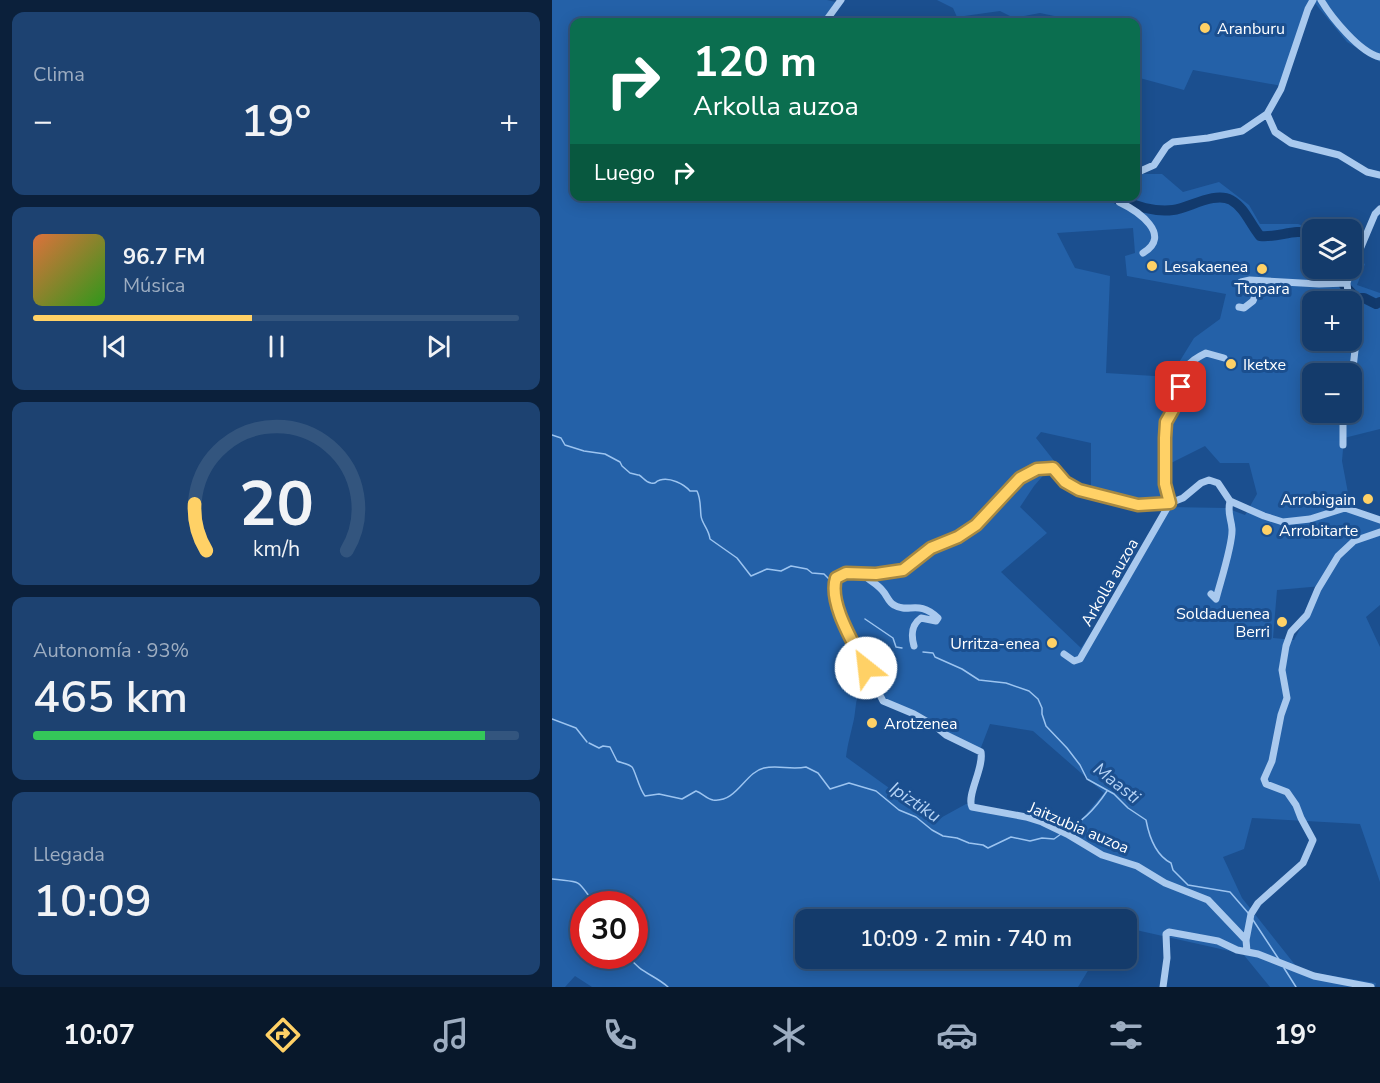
<!DOCTYPE html>
<html lang="es">
<meta charset="utf-8">
<style>
body{margin:0;font-family:"Nunito Sans",sans-serif;background:#1d4271;color:#f1f3f6;height:100vh;display:flex;flex-direction:column;font-size:22px;white-space:nowrap}
*{box-sizing:border-box;margin:0}
p{font-size:20px;color:#9dadc1}
.icon{flex:none;width:33px;height:33px;fill:none;stroke:currentColor;stroke-width:2;stroke-linecap:round;stroke-linejoin:round}
.map{position:relative;flex:1;overflow:hidden}
.drawer{display:flex;flex-direction:column;gap:12px;padding:12px;background:#0b203b;width:552px}
.drawer>*{flex:none}
.banner{position:absolute;left:18px;top:18px;width:570px;height:183px;border-radius:12px;box-shadow:0 3px 15px #0003,0 0 0 2px #33557e;background:#0b6e4f;color:#fff;overflow:hidden}
.tools{position:absolute;left:750px;top:219px;display:grid;gap:12px}
.tools a{display:grid;place-items:center;width:60px;height:60px;border-radius:12px;background:#143b6b;box-shadow:0 3px 15px #0003,0 0 0 2px #33557e;font-size:30px}
.speed{position:absolute;left:18px;top:891px;display:flex;gap:12px;font-size:30px;font-weight:700;text-align:center}
.speed>*{display:grid;place-content:center;width:78px;height:78px;border-radius:50%;background:#143b6b;box-shadow:0 3px 15px #0003,0 0 0 2px #33557e;line-height:1}
.speed .limit{border:9px solid #d22;background:#fff;color:#111}
.pin{position:absolute;display:grid;place-items:center;width:51px;height:51px;color:#fff;margin:-26px;border-radius:12px;box-shadow:0 3px 9px #0006}
.me{position:absolute;width:66px;margin:-33px;rotate:331deg;stroke-linejoin:round;filter:drop-shadow(0 0 4px #0008)}
.turn{display:flex;align-items:center;gap:21px;height:126px;padding:0 24px;font-size:27px}
.turn .icon{width:78px;height:78px;stroke-width:2.5}
.turn b{display:block;font-size:42px;line-height:51px}
.then{display:flex;align-items:center;height:57px;padding:0 24px;background:#0003;gap:12px;font-size:22px}
.big{font-size:45px;font-weight:600;line-height:1.1}
.drawer .tile{flex:1;display:flex;flex-direction:column;justify-content:center;gap:9px;min-width:0;padding:0 21px;border-radius:12px;background:#1d4271}
.drawer .dial{align-items:center;gap:0}
.dial svg{height:156px;overflow:visible;fill:none;stroke:#33557e;stroke-width:7;stroke-linecap:round;text-anchor:middle}
.dial text{fill:#f1f3f6;stroke:none}
.song{display:flex;align-items:center;gap:18px}
.cover{width:72px;height:72px;border-radius:9px;background:linear-gradient(135deg,hsl(20 70% 55%),hsl(110 70% 35%))}
.played{height:6px;border-radius:3px;background:linear-gradient(90deg,#ffd166 45%,#33557e 45%)}
.keys{display:flex;justify-content:space-around;direction:ltr}
.heat{display:flex;justify-content:space-between;align-items:center;font-size:33px;direction:ltr}
.charge{height:9px;border-radius:4px;background:linear-gradient(90deg,#34c759 93%,#33557e 0)}
.trip{position:absolute;left:243px;top:909px;width:342px;height:60px;border-radius:12px;background:#143b6b;box-shadow:0 3px 15px #0003,0 0 0 2px #33557e;font-weight:600;line-height:60px;text-align:center}
.tabs{display:flex;height:96px;justify-content:space-around;align-items:center;background:#08182b;color:#9dadc1}
.tabs .icon{width:42px;height:42px}
.tabs .current{color:#ffd166}
.tabs b{font-size:27px;color:#f1f3f6}
main{display:flex;flex:1;min-height:0}
.map>svg:first-child{display:block}
.green{fill:#2461a8;fill-rule:evenodd}
.lines{fill:none;stroke-linecap:round;stroke-linejoin:round}
.stream{stroke:#9cc4f0;stroke-width:1.5}
.river{stroke:#123a6d;stroke-width:10}
.minor{stroke:#a9c9ee;stroke-width:7}
.route-casing{stroke:#a68842;stroke-width:15}
.route{stroke:#ffd166;stroke-width:10}
.poi-dot{fill:#ffd166;stroke:#1b4f8f;stroke-width:2}
.labels{text-anchor:middle;stroke-width:6;stroke-linejoin:round;paint-order:stroke}
.poi-label{font-size:16px;fill:#fff;stroke:#1b4f8f;text-anchor:start}
.street-label{font-size:16px;fill:#fff;stroke:#1b4f8f}
.water-label{font-size:18px;font-style:italic;fill:#b5d3f5;stroke:#1b4f8f}
</style>
<main>
<section class="drawer">
<div class="tile"><p>Clima</p>
<div class="heat"><a>−</a><b class="big">19°</b><a>+</a></div>
</div>
<div class="tile">
<div class="song"><i class="cover"></i><div><b>96.7 FM</b><p>Música</p></div></div>
<div class="played"></div>
<div class="keys"><svg class="icon" aria-label="previous" viewBox="0 0 24 24"><path d="M18 5L8 12l10 7zM5 5v14"/></svg><svg class="icon" aria-label="pause" viewBox="0 0 24 24"><path d="M8 5v14M16 5v14"/></svg><svg class="icon" aria-label="next" viewBox="0 0 24 24"><path d="M6 5l10 7-10 7zM19 5v14"/></svg></div>
</div>
<div class="tile dial"><svg viewBox="0 0 100 80">
<path d="M14 69A42 42 0 1 1 86 69"/>
<path d="M14 69A42 42 0 0 1 8 45" stroke="#ffd166"/>
<text x="50" y="56" font-size="32" font-weight="700">20</text>
<text x="50" y="72" font-size="11">km/h</text>
</svg></div>
<div class="tile"><p>Autonomía · 93%</p><b class="big">465 km</b><div class="charge"></div></div>
<div class="tile"><p>Llegada</p><b class="big">10:09</b></div>
</section>
<div class="map">
<svg width="828" height="987" viewBox="0 0 828 987">
<rect width="100%" height="100%" fill="#1b4f8f"/>
<!-- green -->
<path class="green" d="M0 0H275L288 3 270 22H22V196H584V174H610L631 192 667 182 697 205 708 224H746L761 229 760 268H800V257L813 264 805 285 828 293V429L792 438 790 461 799 509 828 520V605L814 617 828 647V882L808 824 700 818 692 849 671 857 690 898 744 966 762 973 824 983 823 987H718L691 954 575 928 574 920H254V958L543 959 526 987H40L23 976 13 987H0ZM581 228 583 253 573 256 575 276 674 294 668 319 642 338 618 377 554 373 558 276 523 268 505 233ZM760 302H800V340H760ZM760 374H800V412H760ZM489 432 539 443V493L615 507 565 594 529 648 449 572 495 533 468 507 482 486 503 462 484 438ZM653 446 668 463H697L705 494 693 515 674 508 615 507 609 468ZM770 586 742 640 721 638 725 590ZM308 691 373 716 397 734 428 750 438 724 481 731 552 793 517 834 488 816 414 804 383 821 294 757C296 742 299 733 302 719 304 709 303 701 308 691ZM32 904H82V956H32Z
M385 0H828V62L795 42 762 2 730 86 641 70 632 90 584 77V44L586 35 584 34V22H531L488 13 462 18 448 11 405 17 401 8Z"/>
<g class="lines">
<!-- stream -->
<path class="stream" d="M0 435 9 438 13 445 32 451 53 454 68 462 70 466 78 473 86 475
M87 475C91 477 93 482 99 483 106 484 101 482 108 480 118 477 132 484 138 491H145C149 499 148 507 149 516 150 524 157 529 158 539L185 558 199 576 215 569 229 571 239 566 255 569 260 573 272 574 280 582
M313 619 341 638 344 647 350 648
M371 652 381 653 383 657 410 669 427 680 454 683 477 691 486 699 490 708V714L494 726 515 748 528 765 535 779 562 794 576 808 594 820C597 836 603 855 619 863L621 870 636 885 678 892 697 914
M0 719 24 728 35 742
M37 743 47 748 51 746 58 747 65 761C69 763 77 764 80 767 83 770 87 789 93 796L107 794 130 799 144 791C150 793 155 799 161 800 185 803 193 772 212 768 226 765 239 770 254 767L266 773 278 789 297 783 324 791 347 810 364 817 380 830 391 836 405 838 417 843 431 845 436 848 459 837 478 841 490 838 502 839 509 834
M513 830C530 823 545 806 555 791
M0 879C32 883 23 878 43 904
M701 920 728 961
M77 956C86 972 103 975 116 987
M732 968 744 987"/>
<!-- river -->
<path class="river" d="M557 196C577 203 599 213 621 210 637 208 663 191 679 200 693 208 698 224 708 236 727 238 742 228 760 234
M784 268 792 285 804 298H812L824 304 828 302"/>
<!-- minor -->
<path class="minor" d="M761 0 756 9 729 89 715 114 723 132 739 143 787 155 815 172 828 175
M769 0C779 17 808 53 828 57
M273 22 289 0
M584 173 602 165 614 147 621 142 656 138 690 131 715 114
M566 196 567 202C586 211 621 235 591 253
M689 282 698 280 767 284 795 283
M797 302 795 283 798 273 823 214 828 209
M687 307 692 308 701 301 709 281
M800 322 803 350 800 377
M791 445V425L794 412
M312 575C318 581 325 584 330 590 335 595 336 602 342 605 357 614 366 599 386 618L384 621 369 618C359 625 359 635 362 646
M659 594 664 599C668 583 681 544 680 529 679 517 675 514 678 501
M512 654 522 661 528 659 618 503C612 478 608 448 614 423 616 414 624 407 627 398 634 373 627 366 654 353L672 358
M694 940 656 900 613 883 585 866 550 855 515 834 490 822 474 817 420 807C414 796 432 768 429 752L394 735 383 726 362 714 331 701 291 623 283 583 284 578 290 574H324L351 570 379 548 406 537 424 525 468 478 485 469 501 468 513 482 527 490 586 505 618 503 631 498 649 483 657 480 666 483 678 501 712 516 731 522 758 519 793 508 828 520
M695 951 694 940 699 914 706 903 751 863 761 840 749 818 744 805 735 792 714 784 712 779 720 761 729 715 735 698 730 670 734 646 739 632 755 615 766 589 786 556 802 541 828 532
M611 987 615 958 614 934 617 932 666 941 685 950 706 954 762 976 819 987"/>
</g>
<g class="lines">
<!-- route casing -->
<g class="route-casing">
<path id="route" d="M314 668C303 645 276 604 284 578L294 573 324 574 351 570 379 548 406 537 424 525 468 478 485 469 501 468 513 482 527 490 586 505 618 503 613 484V438L614 422 626 401 629 387"/>
</g>
<!-- route -->
<use href="#route" class="route"/>
</g>
<!-- markers -->
<g class="poi-dot">
<circle cx="653" cy="28" r="6"/>
<circle cx="600" cy="266" r="6"/>
<circle cx="710" cy="269" r="6"/>
<circle cx="679" cy="364" r="6"/>
<circle cx="816" cy="499" r="6"/>
<circle cx="715" cy="530" r="6"/>
<circle cx="730" cy="622" r="6"/>
<circle cx="500" cy="643" r="6"/>
<circle cx="320" cy="723" r="6"/>
</g>
<g class="labels">
<!-- poi labels -->
<g class="poi-label">
<text x="665" y="34">Aranburu</text>
<text x="612" y="272">Lesakaenea</text>
<text x="710" y="294" text-anchor="middle">Ttopara</text>
<text x="691" y="370">Iketxe</text>
<text x="804" y="505" text-anchor="end">Arrobigain</text>
<text x="727" y="536">Arrobitarte</text>
<text x="718" y="619" text-anchor="end">Soldaduenea<tspan x="718" dy="18">Berri</tspan></text>
<text x="488" y="649" text-anchor="end">Urritza-enea</text>
<text x="332" y="729">Arotzenea</text>
</g>
<!-- street labels -->
<g class="street-label">
<text transform="translate(557 582) rotate(-60)" y="6">Arkolla auzoa</text>
<text transform="translate(527 827) rotate(23)" y="6">Jaitzubia auzoa</text>
</g>
<!-- water labels -->
<g class="water-label">
<text transform="translate(565 783) rotate(38)" y="6">Maasti</text>
<text transform="translate(363 802) rotate(34)" y="6">Ipiztiku</text>
</g>
</g>
</svg>
<div class="tools">
<a><svg class="icon" aria-label="layers" viewBox="0 0 24 24"><path d="M12 4l9 5-9 5-9-5zM3 14l9 5 9-5"/></svg></a>
<a>+</a>
<a>−</a>
</div>
<div class="speed"><div class="limit">30</div></div>
<div class="pin" style="left:629px;top:387px;background:#d93025"><svg class="icon" aria-label="arrive" viewBox="0 0 24 24"><path d="M6 21V4h12l-3 4 3 4H6"/></svg></div>
<svg class="me" style="left:314px;top:668px" viewBox="-20 -20 40 40"><circle r="19" fill="#fff"/><path d="M0-13L10 11 0 6-10 11z" fill="#ffd166"/></svg>
<div class="trip">10:09 · 2 min · 740 m</div>
<div class="banner">
<div class="turn"><svg class="icon" aria-label="right" viewBox="0 0 24 24"><path d="M7 20v-9h11M14 6l5 5-5 5"/></svg><div><b>120 m</b>Arkolla auzoa</div></div>
<div class="then">Luego<svg class="icon" aria-label="right" viewBox="0 0 24 24"><path d="M7 20v-9h11M14 6l5 5-5 5"/></svg></div>
</div>
</div>
</main>
<nav class="tabs">
<b>10:07</b>
<svg class="icon current" aria-label="directions" viewBox="0 0 24 24"><path d="M12 3l9 9-9 9-9-9zM9 14v-3h6M13 9l2 2-2 2"/></svg>
<svg class="icon" aria-label="music" viewBox="0 0 24 24"><path d="M9 18V5l10-2v13"/><circle cx="6" cy="18" r="3"/><circle cx="16" cy="16" r="3"/></svg>
<svg class="icon" aria-label="phone" viewBox="0 0 24 24"><path d="M5 4h4l2 5-3 2q2 4 5 5l2-3 5 2v4C11 20 4 13 5 4z"/></svg>
<svg class="icon" aria-label="climate" viewBox="0 0 24 24"><path d="M12 3v18M4 7l16 10M4 17L20 7"/></svg>
<svg class="icon" aria-label="car" viewBox="0 0 24 24"><path d="M5 17H2v-5l4-1 3-4h7l3 4 3 1v5h-3M9 17h6M6 11h13"/><circle cx="7" cy="17" r="2"/><circle cx="17" cy="17" r="2"/></svg>
<svg class="icon" aria-label="filters" viewBox="0 0 24 24"><path d="M4 7h16M4 17h16"/><circle cx="9" cy="7" r="2"/><circle cx="15" cy="17" r="2"/></svg>
<b>19°</b>
</nav>
